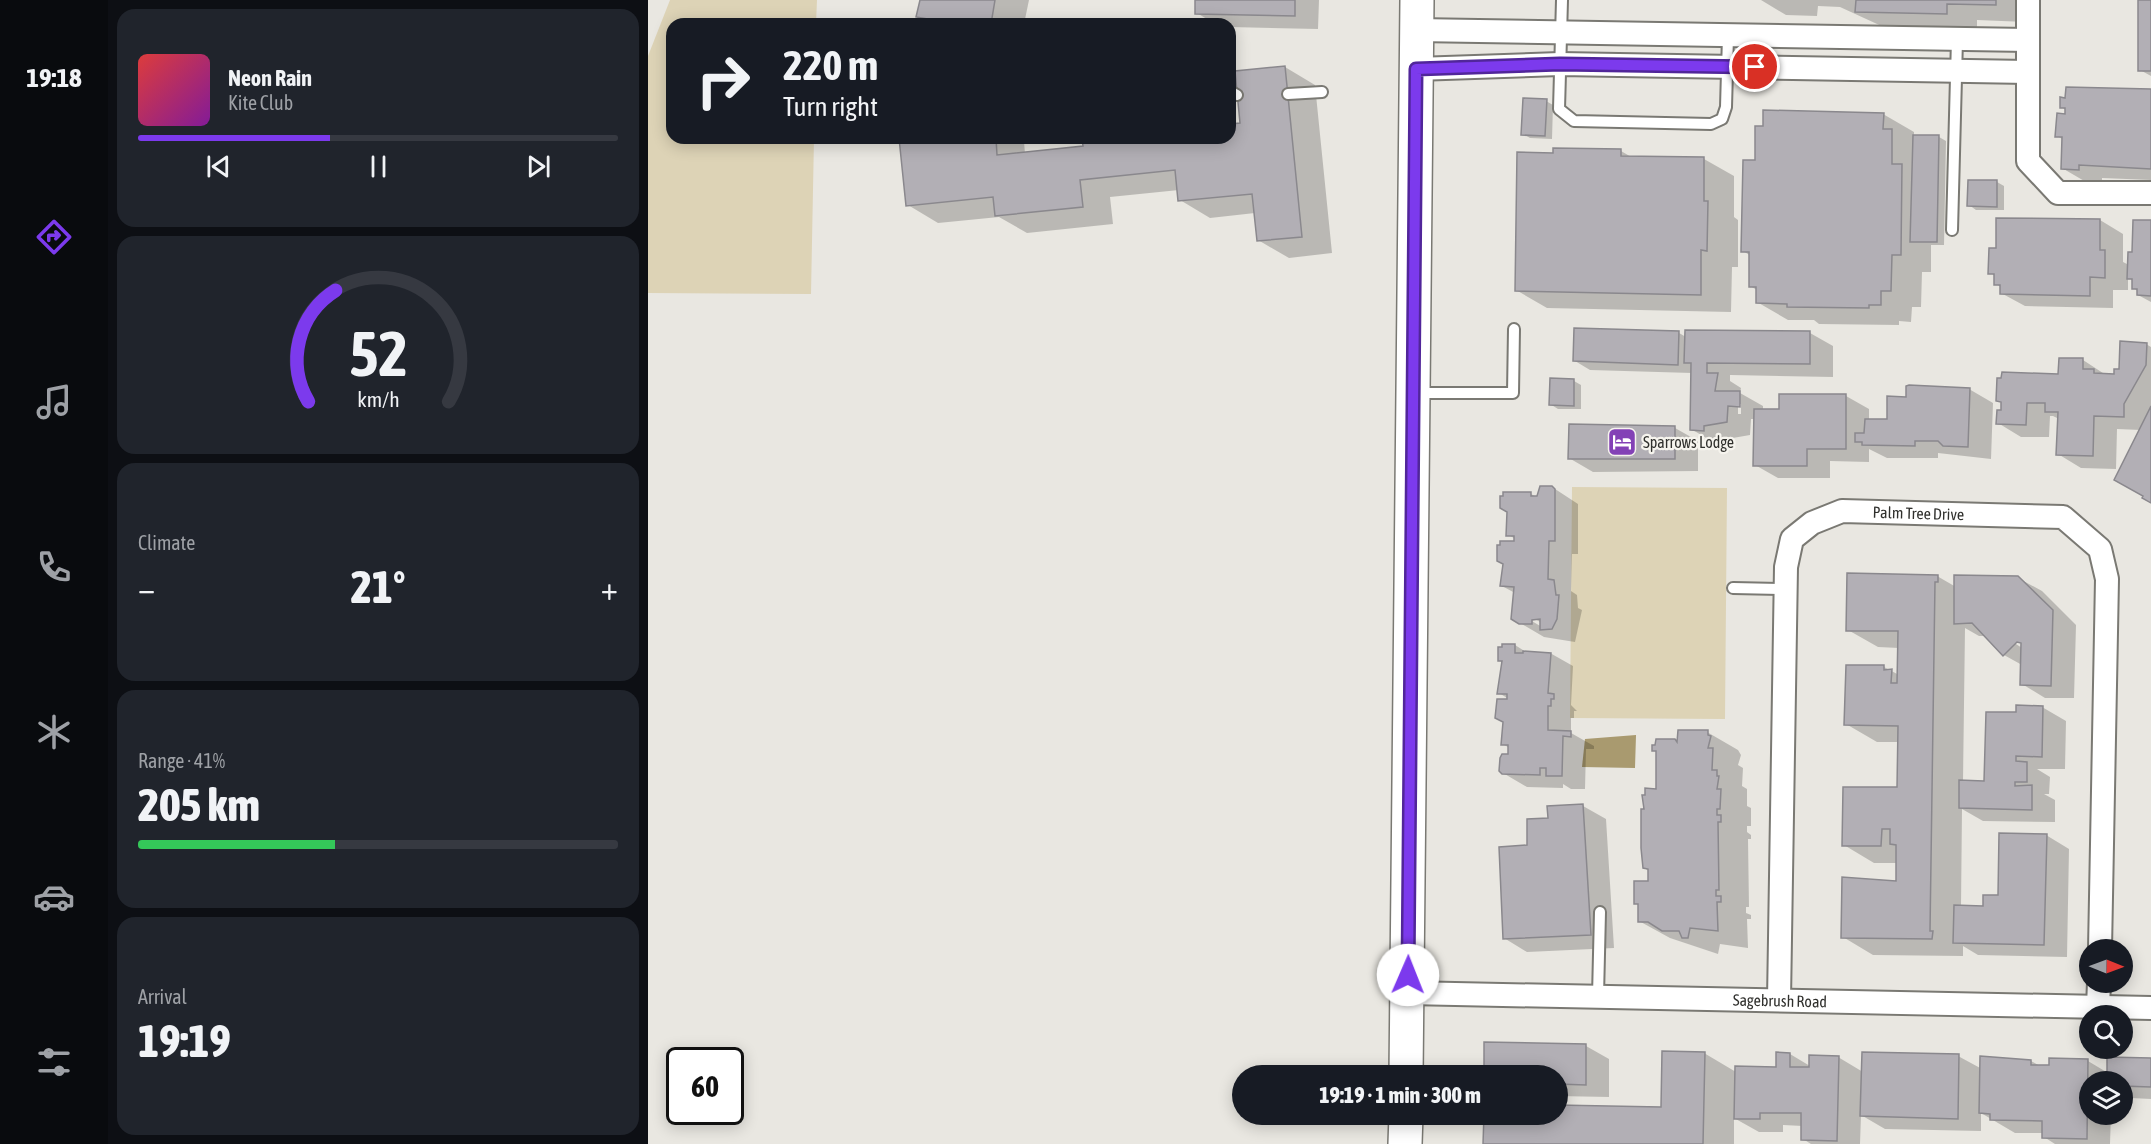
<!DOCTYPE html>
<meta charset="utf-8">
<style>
body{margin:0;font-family:"Asap Condensed",sans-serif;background:#20242c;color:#f1f3f6;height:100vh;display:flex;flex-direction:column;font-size:22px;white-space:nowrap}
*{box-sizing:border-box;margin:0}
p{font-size:20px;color:#9ea1a6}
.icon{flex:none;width:33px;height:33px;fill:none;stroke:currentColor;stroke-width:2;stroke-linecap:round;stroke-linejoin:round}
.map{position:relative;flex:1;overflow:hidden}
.panel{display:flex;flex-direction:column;gap:9px;padding:9px;background:#0d0f14;width:540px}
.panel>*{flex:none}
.guide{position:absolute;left:18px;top:18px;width:570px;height:126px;border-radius:18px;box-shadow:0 3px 15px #0003;background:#171b24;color:#f1f3f6;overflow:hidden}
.needle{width:39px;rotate:91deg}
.buttons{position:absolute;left:1431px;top:939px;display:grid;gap:12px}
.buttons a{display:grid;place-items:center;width:54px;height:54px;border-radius:50%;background:#171b24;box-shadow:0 3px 15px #0003;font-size:30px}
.speed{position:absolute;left:18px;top:1047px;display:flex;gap:12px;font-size:30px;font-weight:700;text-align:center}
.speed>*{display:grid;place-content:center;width:78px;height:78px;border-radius:50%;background:#171b24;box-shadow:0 3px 15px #0003;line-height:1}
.speed .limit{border:3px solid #111;border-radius:9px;background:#fff;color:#111}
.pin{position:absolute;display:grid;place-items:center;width:51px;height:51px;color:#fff;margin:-26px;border:3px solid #fff;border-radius:50%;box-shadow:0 2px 6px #0007}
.me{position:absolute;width:66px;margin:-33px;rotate:1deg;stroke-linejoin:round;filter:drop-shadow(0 0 4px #0008)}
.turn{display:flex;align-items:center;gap:21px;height:126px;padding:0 18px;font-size:27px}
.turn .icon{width:78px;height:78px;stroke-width:2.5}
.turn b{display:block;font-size:42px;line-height:51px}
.big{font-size:45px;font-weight:800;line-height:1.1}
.panel .card{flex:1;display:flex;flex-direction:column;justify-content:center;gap:9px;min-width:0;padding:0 21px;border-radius:18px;background:#20242c}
.panel .dial{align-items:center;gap:0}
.dial svg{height:156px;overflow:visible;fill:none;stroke:#363941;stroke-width:7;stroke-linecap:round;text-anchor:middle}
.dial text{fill:#f1f3f6;stroke:none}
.song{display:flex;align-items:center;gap:18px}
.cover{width:72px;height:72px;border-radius:9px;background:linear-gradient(135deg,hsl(0 70% 55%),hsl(290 70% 35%))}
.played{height:6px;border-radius:3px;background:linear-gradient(90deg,#7c3aed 40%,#363941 40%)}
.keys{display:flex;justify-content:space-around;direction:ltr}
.heat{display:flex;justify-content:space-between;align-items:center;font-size:33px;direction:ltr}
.charge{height:9px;border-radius:4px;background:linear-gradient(90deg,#34c759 41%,#363941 0)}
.trip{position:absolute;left:584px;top:1065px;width:336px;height:60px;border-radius:30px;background:#171b24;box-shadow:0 3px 15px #0003;font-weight:800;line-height:60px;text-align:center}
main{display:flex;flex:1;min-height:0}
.tabs{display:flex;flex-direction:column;width:108px;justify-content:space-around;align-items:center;background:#090b0e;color:#9ea1a6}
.tabs .icon{width:42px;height:42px}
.tabs .current{color:#7c3aed}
.tabs b{font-size:27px;color:#f1f3f6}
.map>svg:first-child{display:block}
.green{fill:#ddd3b6}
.water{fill:#a99a6f}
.shadow{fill:#0003;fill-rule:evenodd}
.building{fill:#b2afb5;stroke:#8a888d;stroke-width:1.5}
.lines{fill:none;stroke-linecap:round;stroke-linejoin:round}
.service-casing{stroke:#7a7973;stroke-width:14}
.minor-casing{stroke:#7a7973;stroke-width:26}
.primary-casing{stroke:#7a7973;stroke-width:36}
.service{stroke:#fff;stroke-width:10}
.minor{stroke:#fff;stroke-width:22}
.primary{stroke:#fff;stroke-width:33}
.route-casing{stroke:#51269a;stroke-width:15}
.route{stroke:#7c3aed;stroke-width:10}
.labels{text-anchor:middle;stroke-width:4.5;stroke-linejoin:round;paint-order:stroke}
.poi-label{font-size:16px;fill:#30302d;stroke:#f6f4ee;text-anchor:start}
.street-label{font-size:16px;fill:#30302d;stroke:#f6f4ee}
</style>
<main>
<nav class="tabs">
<b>19:18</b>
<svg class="icon current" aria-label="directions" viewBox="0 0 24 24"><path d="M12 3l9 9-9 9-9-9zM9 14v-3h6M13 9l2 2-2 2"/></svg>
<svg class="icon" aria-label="music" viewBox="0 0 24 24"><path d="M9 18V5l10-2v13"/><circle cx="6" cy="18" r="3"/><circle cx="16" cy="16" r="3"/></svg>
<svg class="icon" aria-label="phone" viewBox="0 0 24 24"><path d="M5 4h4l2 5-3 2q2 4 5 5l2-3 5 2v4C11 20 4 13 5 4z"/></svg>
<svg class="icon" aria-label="climate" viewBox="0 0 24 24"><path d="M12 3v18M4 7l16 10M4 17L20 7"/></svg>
<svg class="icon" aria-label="car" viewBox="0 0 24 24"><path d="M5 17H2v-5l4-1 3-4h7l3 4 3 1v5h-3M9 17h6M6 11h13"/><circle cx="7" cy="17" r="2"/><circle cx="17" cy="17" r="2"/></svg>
<svg class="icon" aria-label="filters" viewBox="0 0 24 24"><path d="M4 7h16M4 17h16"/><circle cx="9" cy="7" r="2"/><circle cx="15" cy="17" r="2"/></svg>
</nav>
<section class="panel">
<div class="card">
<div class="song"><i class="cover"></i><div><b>Neon Rain</b><p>Kite Club</p></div></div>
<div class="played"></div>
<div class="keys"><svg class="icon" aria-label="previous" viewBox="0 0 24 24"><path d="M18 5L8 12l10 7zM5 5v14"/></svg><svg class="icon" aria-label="pause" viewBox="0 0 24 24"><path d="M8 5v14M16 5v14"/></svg><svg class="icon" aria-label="next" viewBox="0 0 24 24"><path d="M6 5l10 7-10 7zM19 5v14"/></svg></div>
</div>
<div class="card dial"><svg viewBox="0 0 100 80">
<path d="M14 69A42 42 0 1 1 86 69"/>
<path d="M14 69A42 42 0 0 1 28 12" stroke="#7c3aed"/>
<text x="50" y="56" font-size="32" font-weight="700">52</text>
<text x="50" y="72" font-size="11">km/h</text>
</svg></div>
<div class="card"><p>Climate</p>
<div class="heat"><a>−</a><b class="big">21°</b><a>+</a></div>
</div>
<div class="card"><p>Range · 41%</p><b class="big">205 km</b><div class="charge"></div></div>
<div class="card"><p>Arrival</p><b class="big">19:19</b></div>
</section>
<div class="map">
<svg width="1503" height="1144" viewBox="0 0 1503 1144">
<rect width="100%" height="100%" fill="#e9e7e1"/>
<!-- green -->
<path class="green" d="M22 0H169L168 24H24V138H166L163 294 0 293V56Z
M924 487 1079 488 1077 719 922 718Z"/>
<!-- water -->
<path class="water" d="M988 735 987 768 934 767 937 739Z"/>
<!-- shadow -->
<path class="shadow" d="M273 0H381L376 24H284L270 16Z
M549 0H671L670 29 582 27V24H567L549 13Z
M1113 0H1378V22L1329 20V31L1240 29 1192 7 1170 6 1169 16 1138 15Z
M1492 0H1503V76L1492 70Z
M637 67 667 85 684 253 641 258 610 240 607 213 562 218 532 200 531 190 462 197 465 224 379 233 351 217 290 223 260 205 253 138H371L376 141 377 154 437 147 436 138H582V125L593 124Z
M1503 90V180L1454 178V183L1438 182 1414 168 1416 140 1409 136 1418 110 1413 107Z
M898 101 905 105 904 139 882 138 875 134Z
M1235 114 1266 132V136L1291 137 1298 141 1296 245H1283V272H1274L1273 307H1264L1263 322 1251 321V325L1171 324 1166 320H1140L1109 302V290L1102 286 1103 256 1095 251 1108 162Z
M973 151 985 158 1056 159 1086 176V217L1090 220V267H1084L1083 312 899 308 868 290 906 155Z
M1349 182 1356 186V210H1328L1321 205Z
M1452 220 1475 234V262L1481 265 1503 222V302L1490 295V291L1485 288V280L1480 277V290H1465V308L1377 306 1353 293V287L1348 284V276L1342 273Z
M1031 333 1038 337 1162 333 1185 346V377L1082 375V381L1093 388 1092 393 1115 406V410H1133L1198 396 1221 409V420L1240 421 1259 398 1321 389 1345 403 1343 459 1290 453V458H1239L1221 449V462L1182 461V478H1130L1107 465V419H1103L1102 435 1079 439V443H1067L1043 429 1044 373 942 370 927 361ZM1090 404H1093V414H1090Z
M1498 344 1503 347V501L1468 480 1493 430 1469 429 1468 469 1433 468 1410 454 1411 419 1405 416H1402L1401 437H1373L1350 423 1355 403 1350 401 1412 375 1435 360 1458 375 1467 376Z
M926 381 933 385V409H910L902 404Z
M922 425 1027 428 1050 441V471L945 472 921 458Z
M904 487 930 504V554H924L923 591 929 595 930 608 934 610 927 642 896 637 872 623 867 593 854 586 868 542V539L860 535 883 494 890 498ZM883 617 894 623V627L882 620Z
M1289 576 1308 587 1370 578 1394 591 1428 625 1426 698H1397L1374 684V665L1356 655 1338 636H1331L1317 628 1315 782H1338L1369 714 1394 707 1418 721 1417 769H1389L1402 777 1401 794H1396L1407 800V822L1335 821 1314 809 1313 907H1336L1351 897 1398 835 1421 849 1419 957 1330 955 1315 946V956L1225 955 1195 937 1196 879 1249 882V863H1226L1196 845 1251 789V742H1229L1198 724 1236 667 1251 675V648L1230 647 1200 630ZM1363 637 1374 644V648L1362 640Z
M867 645 881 654 902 653 925 666 923 705 929 711H926V718H923V733L946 746V749H938L937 789H923L915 784V788L879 787 855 773 862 756V748L854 744 864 701 851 693 855 663 852 661Z
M1059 732 1090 750 1093 755 1090 765 1095 768 1094 786 1099 789V806L1103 808V826H1099V832L1103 835V839H1100L1101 907H1098V913L1103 915V919H1099L1100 948 1072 944 1070 954 1022 938 991 921 992 905 988 903 1001 883V871L996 868 997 810 1010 790V752L1006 750Z
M935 806 958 819 966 948 879 952 856 938 881 847 902 819Z
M838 1043 938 1046 961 1059V1097L909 1096V1076Z
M1056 1053 1088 1072 1130 1068 1142 1054 1162 1066 1190 1057 1215 1072 1310 1056 1334 1069 1383 1061 1392 1066 1440 1061 1460 1073 1503 1060V1099L1483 1098 1474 1093V1082H1442V1114H1463L1462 1144H1407L1396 1137V1133H1367L1333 1113V1131L1237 1129 1213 1115 1212 1144H1163L1155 1139V1126L1135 1125V1132H1111L1086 1118V1144H837L909 1114V1107L1015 1108Z"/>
<!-- building -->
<path class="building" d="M272 0H347L343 24H309L268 17Z
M547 0H647V16L547 14Z
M1208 0H1348V5L1299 4V14L1207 12Z
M1490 0H1503V71H1490Z
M637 66 654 237 609 241 604 194 530 201 527 170 432 180 435 207 347 216 345 197 258 206 251 138H348L349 155 435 146 434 138H582V124L592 123 587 71Z
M1418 87 1503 89V169L1431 165V170L1413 169 1414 137H1407L1409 113 1417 114V108H1412V97L1417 98Z
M875 98 899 99 897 136 873 135Z
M1115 110 1236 113 1235 129H1244V164H1254L1253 255H1244L1243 291H1233V305H1221V308L1139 307V304L1108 303V287H1101V252H1093L1095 160H1107V126H1115Z
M1265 135H1291L1289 242H1262Z
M905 148 973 149V156L1056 157V201H1060L1059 251 1053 250V295L867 291 869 152 905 153Z
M1320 180H1349V207L1319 206Z
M1348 218 1452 219V250H1457V278L1442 277V296L1352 294V285H1346V274H1340L1341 248H1348Z
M1485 220H1503V296L1489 295V289H1484V279H1479L1480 252H1484Z
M926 328 1031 331 1030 365 925 361Z
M1037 330 1162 331V364L1059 363V373H1070L1067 391H1092V407L1080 406 1079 422 1056 426V431L1042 430 1043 363H1036Z
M1472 341 1499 343 1498 365 1476 404V417L1446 416 1445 456 1408 455 1410 412H1397V403H1379L1378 425 1348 424 1349 410H1353V402L1348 401 1349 378H1353L1354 372 1410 374 1411 358H1435V369H1446V373L1466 374V369H1471Z
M902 378 926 379V406L901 405Z
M1261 385 1322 388 1320 447 1295 446 1290 441H1267V446L1214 445V442H1207V433H1216L1217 419H1239V396L1258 397V386Z
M1131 394H1198V449H1159V466H1105L1106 409H1131Z
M1503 406V503L1494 498 1495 496 1466 480Z
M921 424 1027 426V459H920Z
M892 486H904L907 489V541H901L900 579 906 580 908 595H911L909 619 904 629 892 630V619L884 620V624H871L863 619 866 587 852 586 855 564 849 561V545H852V541H866V536H858L859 512 852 508V496H855V492H883V496H889Z
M1199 573 1290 575V582H1287L1282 931H1285L1284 939 1193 938 1194 877 1248 881V845L1242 844V829H1234L1233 846H1194L1195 787H1249L1250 726 1196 725 1198 665H1236V670L1244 669 1243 683H1249L1250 631H1198Z
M1306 575 1370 576 1405 610 1403 686 1372 685 1373 643 1369 642 1355 656 1324 623 1306 624Z
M854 644H867V653H875V651L903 653 900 693 906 694V699H903V706H900V730L923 731V737L915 736 914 776H898V768H892V775L854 774 851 771 852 758 854 754H860V745H853L855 722 847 718 849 699H859V694H849L854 661H850V647H854Z
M1368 705 1395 706 1394 757 1368 756V761L1379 762V782H1367V786L1384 785V810L1311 808V780L1336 781 1338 712H1368Z
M1030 730H1060V735L1063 736 1060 748H1065L1064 770H1069V776H1071L1069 789H1073L1072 809H1069V815H1073V822H1070L1071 890H1068V896H1073V902H1069L1070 931 1042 928 1040 938H1034L1031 931H1014L1000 922H990V904H986V881H1000V869L995 868 993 848V809H996L994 795H997V788L1008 789V751H1004V745H1007L1008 739H1027L1029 742Z
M935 804 943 935 855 939 851 847 879 845V819L900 818 899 806Z
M1351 833 1399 834 1396 945 1305 943 1306 905 1335 906V895H1350Z
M836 1042 938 1044V1085L909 1084V1076H836Z
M1014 1051 1057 1052 1055 1144H835L836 1114H909V1105L1013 1107Z
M1128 1052 1142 1053V1067H1161V1055L1191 1056 1189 1141 1153 1140V1113H1112V1119H1086L1087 1066 1128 1067Z
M1214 1052 1311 1054 1310 1119 1212 1116Z
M1332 1056 1383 1060V1065H1401V1058L1440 1059 1439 1139 1394 1138V1121L1342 1120V1114L1331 1113Z
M1459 1057 1503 1058V1087L1474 1086V1082H1459Z"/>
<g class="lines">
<!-- service casing -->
<g class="service-casing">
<path id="service" d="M914 0 911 109 926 121 1063 124 1074 119 1078 107 1080 36
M582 91 589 95
M640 94 674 92
M1304 230 1309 39
M768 393H865L866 329
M1085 588 1138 589
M950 996 952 912"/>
</g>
<!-- minor casing -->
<g class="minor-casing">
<g id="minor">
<path d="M1380 0V161L1410 193H1503"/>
<path d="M768 30 1380 40"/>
<path d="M768 69 912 64 1380 72"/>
<path id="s1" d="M760 993 1503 1008"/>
<path id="s2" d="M1131 1000 1138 567 1144 539 1164 523 1194 511 1415 517 1452 549 1459 579 1452 950"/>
<path d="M1450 1007 1451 982"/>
</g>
</g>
<!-- primary casing -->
<g class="primary-casing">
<path id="primary" d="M758 1076 769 0
M757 1144 758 1114"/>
</g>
<!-- service -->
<use href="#service" class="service"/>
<!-- minor -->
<use href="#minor" class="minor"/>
<!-- primary -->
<use href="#primary" class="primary"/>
</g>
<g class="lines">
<!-- route casing -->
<g class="route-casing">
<path id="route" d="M760 975 768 69 912 64 1107 67"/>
</g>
<!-- route -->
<use href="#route" class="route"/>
</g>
<!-- icons -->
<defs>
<g id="hotel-square" transform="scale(1.5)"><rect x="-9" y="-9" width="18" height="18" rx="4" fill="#8341b6" stroke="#f6f4ee"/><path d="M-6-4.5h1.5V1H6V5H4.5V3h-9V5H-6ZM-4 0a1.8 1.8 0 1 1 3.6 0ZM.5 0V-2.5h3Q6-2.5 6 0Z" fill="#fff"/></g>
</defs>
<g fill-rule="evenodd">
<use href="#hotel-square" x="974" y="442"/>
</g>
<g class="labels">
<!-- poi labels -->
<g class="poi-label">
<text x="995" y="448">Sparrows Lodge</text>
</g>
<!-- street labels -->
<g class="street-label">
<text dy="6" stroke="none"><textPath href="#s2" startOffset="596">Palm Tree Drive</textPath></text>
<text dy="6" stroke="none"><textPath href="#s1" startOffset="372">Sagebrush Road</textPath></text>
</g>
</g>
</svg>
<div class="buttons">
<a><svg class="needle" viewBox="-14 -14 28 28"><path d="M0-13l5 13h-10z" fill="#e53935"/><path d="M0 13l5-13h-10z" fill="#9ea1a6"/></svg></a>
<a><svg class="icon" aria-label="search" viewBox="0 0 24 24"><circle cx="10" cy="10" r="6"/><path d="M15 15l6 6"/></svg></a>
<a><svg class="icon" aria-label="layers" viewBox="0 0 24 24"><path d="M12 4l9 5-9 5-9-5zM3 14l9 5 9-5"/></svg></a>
</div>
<div class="speed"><div class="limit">60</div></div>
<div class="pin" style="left:1107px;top:67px;background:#d93025"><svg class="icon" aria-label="arrive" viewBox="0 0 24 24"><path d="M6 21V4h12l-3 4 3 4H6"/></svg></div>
<svg class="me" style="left:760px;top:975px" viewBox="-20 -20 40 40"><circle r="19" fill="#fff"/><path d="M0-13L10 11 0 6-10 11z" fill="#7c3aed"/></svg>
<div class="trip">19:19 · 1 min · 300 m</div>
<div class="guide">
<div class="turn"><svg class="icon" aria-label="right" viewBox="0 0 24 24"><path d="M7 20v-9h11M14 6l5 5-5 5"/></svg><div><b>220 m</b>Turn right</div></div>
</div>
</div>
</main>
